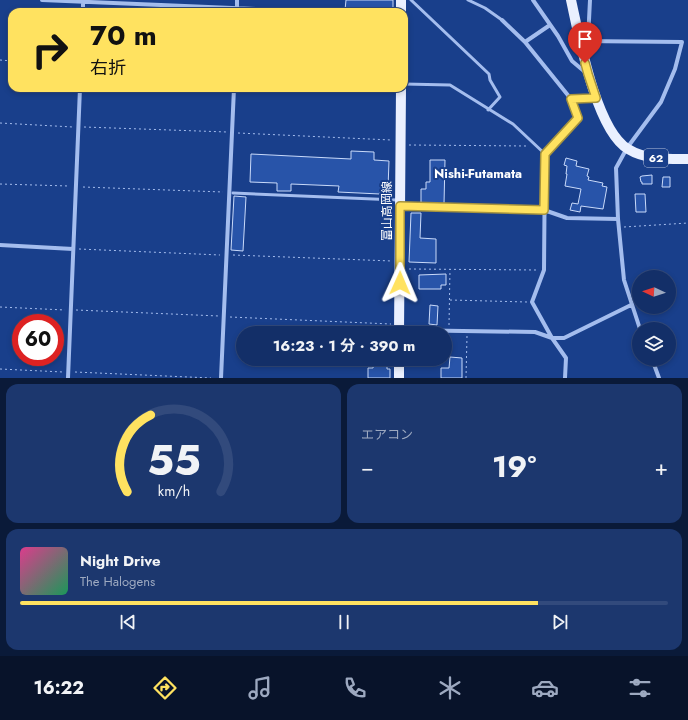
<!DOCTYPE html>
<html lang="ja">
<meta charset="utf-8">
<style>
body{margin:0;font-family:Jost,"Noto Sans JP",sans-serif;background:#1c376e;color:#f1f3f6;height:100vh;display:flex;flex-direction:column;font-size:15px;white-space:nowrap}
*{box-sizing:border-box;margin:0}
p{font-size:13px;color:#9da9c0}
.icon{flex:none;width:22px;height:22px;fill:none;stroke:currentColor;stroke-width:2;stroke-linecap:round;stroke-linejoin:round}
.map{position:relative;height:378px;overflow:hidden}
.panel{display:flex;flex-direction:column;gap:6px;padding:6px;background:#0a1a39;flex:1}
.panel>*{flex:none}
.banner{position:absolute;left:8px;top:8px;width:400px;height:84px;border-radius:12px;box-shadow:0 2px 6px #0003,0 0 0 1px #324a7c;background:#ffe260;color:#111;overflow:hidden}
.needle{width:26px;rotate:274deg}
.fabs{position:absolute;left:632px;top:270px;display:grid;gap:8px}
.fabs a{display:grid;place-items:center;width:44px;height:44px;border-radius:50%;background:#132f68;box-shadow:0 2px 6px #0003,0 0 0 1px #324a7c;font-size:20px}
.speed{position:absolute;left:12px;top:314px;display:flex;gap:8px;font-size:20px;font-weight:700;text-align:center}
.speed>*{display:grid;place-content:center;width:52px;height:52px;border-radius:50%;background:#132f68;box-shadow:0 2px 6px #0003,0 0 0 1px #324a7c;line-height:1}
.speed .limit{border:6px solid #d22;background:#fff;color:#111}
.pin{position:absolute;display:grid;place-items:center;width:34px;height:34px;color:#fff;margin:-41px -17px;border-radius:50% 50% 50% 0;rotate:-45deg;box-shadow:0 0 4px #0007}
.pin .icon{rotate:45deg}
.me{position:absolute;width:44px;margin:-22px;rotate:1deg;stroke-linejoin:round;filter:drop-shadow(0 0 3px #0008)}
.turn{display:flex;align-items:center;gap:14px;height:84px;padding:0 16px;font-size:18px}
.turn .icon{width:52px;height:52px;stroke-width:2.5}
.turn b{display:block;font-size:28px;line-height:34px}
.big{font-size:30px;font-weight:700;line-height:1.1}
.panel .card{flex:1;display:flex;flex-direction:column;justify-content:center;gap:6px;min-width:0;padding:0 14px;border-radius:12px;background:#1c376e}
.panel .dial{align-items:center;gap:0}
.dial svg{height:104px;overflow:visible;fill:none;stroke:#324a7c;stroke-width:7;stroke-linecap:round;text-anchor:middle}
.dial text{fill:#f1f3f6;stroke:none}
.song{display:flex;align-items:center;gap:12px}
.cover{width:48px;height:48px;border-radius:6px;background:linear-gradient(135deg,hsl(330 70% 55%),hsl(150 70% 35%))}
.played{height:4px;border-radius:2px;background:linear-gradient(90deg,#ffe260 80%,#324a7c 80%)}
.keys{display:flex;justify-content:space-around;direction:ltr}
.heat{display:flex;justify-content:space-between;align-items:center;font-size:22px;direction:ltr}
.panel .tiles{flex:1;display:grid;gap:6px;grid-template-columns:1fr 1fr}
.card:last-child{grid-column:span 2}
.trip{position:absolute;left:236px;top:326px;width:216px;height:40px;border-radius:20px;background:#132f68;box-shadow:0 2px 6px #0003,0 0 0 1px #324a7c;font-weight:700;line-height:40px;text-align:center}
.menu{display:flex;height:64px;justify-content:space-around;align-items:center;background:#08132a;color:#9da9c0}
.menu .icon{width:28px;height:28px}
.menu .current{color:#ffe260}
.menu b{font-size:18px;color:#f1f3f6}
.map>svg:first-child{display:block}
.building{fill:#2854a9;stroke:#c9dafa}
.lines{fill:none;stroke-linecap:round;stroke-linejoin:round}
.path{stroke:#a4bdee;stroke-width:1;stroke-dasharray:2 3;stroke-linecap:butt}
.service{stroke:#a4bdee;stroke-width:3}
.minor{stroke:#a4bdee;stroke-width:4}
.primary{stroke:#eaf0ff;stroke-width:10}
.route-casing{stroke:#a6933e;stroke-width:10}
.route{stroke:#ffe260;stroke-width:7}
.labels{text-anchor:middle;stroke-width:4;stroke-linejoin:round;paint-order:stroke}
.shield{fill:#193f8b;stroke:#bac5dc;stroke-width:1}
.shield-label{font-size:11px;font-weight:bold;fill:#fff}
.street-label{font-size:12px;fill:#fff;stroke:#193f8b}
.neighbourhood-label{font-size:13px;font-weight:bold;fill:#fff;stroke:#193f8b}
</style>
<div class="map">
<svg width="688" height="378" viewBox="0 0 688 378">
<rect width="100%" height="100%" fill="#193f8b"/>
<!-- building -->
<path class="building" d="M346 0H393V11L345 10Z
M351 151 374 152V160L389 161 388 188H381L380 194 338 192 339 186 291 184V191H277V183L250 182 251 154 351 159Z
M566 158 577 161 576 166 589 169 587 176 589 177 588 180 603 183 602 186 607 187 603 209 581 206 580 212 570 210 572 203 578 204 581 189 565 186 567 174H566L567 166 564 165Z
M430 160H445L444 204 421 203V189H426V182H430Z
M652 175V184H642V182H641L640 177 642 176Z
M663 177H670V187H662Z
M635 194H645L646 212H636Z
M234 196 246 197 243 251 231 250Z
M411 213H421L420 238 436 239V263L409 262Z
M446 274V285H441V289H419V275Z
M430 305 438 306 437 325 429 324Z
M450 357 462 358V378H441V368H449Z
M374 363H387V369H390V378H368V368H373Z"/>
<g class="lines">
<!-- path -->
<path class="path" d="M0 60 12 61
M0 123 73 127
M84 127 227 132
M238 133 391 140
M409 145 528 146
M0 184 69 186
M83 187 223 192
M624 227 688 223
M79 249 220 255
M233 255 392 261
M409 269 538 270
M450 300 527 302
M0 307 65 310
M76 310 219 316
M230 317 391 324
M449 325 450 269
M0 369 63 372
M75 372 211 378
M466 378 467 336"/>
<!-- service -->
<path class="service" d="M411 0 489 74 490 80 500 97 488 110
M468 0 485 8 502 20
M404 84 450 85 513 124 545 154 578 118 571 99
M233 193 397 200"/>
<!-- minor -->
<path class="minor" d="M42 0 326 12
M533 0 558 36 572 61 585 72
M83 12V0
M237 12V0
M502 20 525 42 571 99 596 98
M588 40 590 0
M580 41 682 42 675 69 661 102 627 148 616 168 618 219 624 280 640 329
M525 42 550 25
M545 154 544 270 532 302 552 338 566 358 565 378
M401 206 544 210 567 218 618 219
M0 245 73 249
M400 330 535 332 552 338H564L631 305
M652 359 659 378
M68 378 80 88
M221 378 234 88"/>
<!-- primary -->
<path class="primary" d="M571 0C579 36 596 130 628 149 646 160 668 159 688 159
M401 12V0
M399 333 401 88
M399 378V359"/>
</g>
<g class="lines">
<!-- route casing -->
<g class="route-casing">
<path id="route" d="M400 283V206L544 210 545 154 578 118 571 99 596 98 588 74 585 63"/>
</g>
<!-- route -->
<use href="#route" class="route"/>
</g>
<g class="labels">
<!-- shield labels -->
<rect class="shield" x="644" y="149" width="24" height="18" rx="3"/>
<g class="shield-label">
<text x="656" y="162">62</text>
</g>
<!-- street labels -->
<g class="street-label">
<text transform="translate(387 211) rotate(-90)" y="4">富山高岡線</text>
</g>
<!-- neighbourhood labels -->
<g class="neighbourhood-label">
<text x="478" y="178">Nishi-Futamata</text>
</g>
</g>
</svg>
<div class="fabs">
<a><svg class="needle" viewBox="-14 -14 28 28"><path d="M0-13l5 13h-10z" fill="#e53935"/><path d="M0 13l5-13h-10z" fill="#9da9c0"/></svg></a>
<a><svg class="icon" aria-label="layers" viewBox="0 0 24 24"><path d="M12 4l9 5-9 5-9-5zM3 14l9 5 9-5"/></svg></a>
</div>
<div class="speed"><div class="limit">60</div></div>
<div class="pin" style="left:585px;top:63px;background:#d93025"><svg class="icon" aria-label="arrive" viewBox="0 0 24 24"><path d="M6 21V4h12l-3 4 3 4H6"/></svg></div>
<svg class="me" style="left:400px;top:283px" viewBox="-20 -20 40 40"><path d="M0-17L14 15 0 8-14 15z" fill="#ffe260" stroke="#fff" stroke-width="4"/></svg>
<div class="trip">16:23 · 1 分 · 390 m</div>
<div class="banner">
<div class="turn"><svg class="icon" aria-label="right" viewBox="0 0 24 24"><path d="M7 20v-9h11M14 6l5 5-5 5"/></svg><div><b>70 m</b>右折</div></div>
</div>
</div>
<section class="panel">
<div class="tiles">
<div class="card dial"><svg viewBox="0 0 100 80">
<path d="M14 69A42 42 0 1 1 86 69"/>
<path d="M14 69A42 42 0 0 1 32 10" stroke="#ffe260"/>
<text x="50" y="56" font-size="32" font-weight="700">55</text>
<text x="50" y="72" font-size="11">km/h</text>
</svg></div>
<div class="card"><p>エアコン</p>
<div class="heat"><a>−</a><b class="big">19°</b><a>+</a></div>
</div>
<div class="card">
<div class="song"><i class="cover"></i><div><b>Night Drive</b><p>The Halogens</p></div></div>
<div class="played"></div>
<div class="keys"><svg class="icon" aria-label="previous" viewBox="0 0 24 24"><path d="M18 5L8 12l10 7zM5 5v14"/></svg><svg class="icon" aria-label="pause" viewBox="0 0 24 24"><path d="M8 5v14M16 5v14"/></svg><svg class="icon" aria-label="next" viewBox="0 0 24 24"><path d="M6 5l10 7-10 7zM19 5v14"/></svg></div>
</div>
</div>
</section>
<nav class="menu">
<b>16:22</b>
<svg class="icon current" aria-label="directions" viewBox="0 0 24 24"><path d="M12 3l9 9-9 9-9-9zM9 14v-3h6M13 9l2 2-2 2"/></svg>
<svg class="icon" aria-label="music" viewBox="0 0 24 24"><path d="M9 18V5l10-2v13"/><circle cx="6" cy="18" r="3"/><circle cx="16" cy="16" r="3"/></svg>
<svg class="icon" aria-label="phone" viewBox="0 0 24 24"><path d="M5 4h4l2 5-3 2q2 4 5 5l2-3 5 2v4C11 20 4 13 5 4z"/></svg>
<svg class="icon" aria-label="climate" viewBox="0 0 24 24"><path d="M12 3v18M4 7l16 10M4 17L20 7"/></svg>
<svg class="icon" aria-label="car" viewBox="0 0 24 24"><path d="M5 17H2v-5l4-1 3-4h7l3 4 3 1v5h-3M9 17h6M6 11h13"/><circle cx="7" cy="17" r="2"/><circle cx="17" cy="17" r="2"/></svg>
<svg class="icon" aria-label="filters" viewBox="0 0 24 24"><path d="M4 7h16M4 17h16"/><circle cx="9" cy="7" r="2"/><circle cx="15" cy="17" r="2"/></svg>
</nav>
